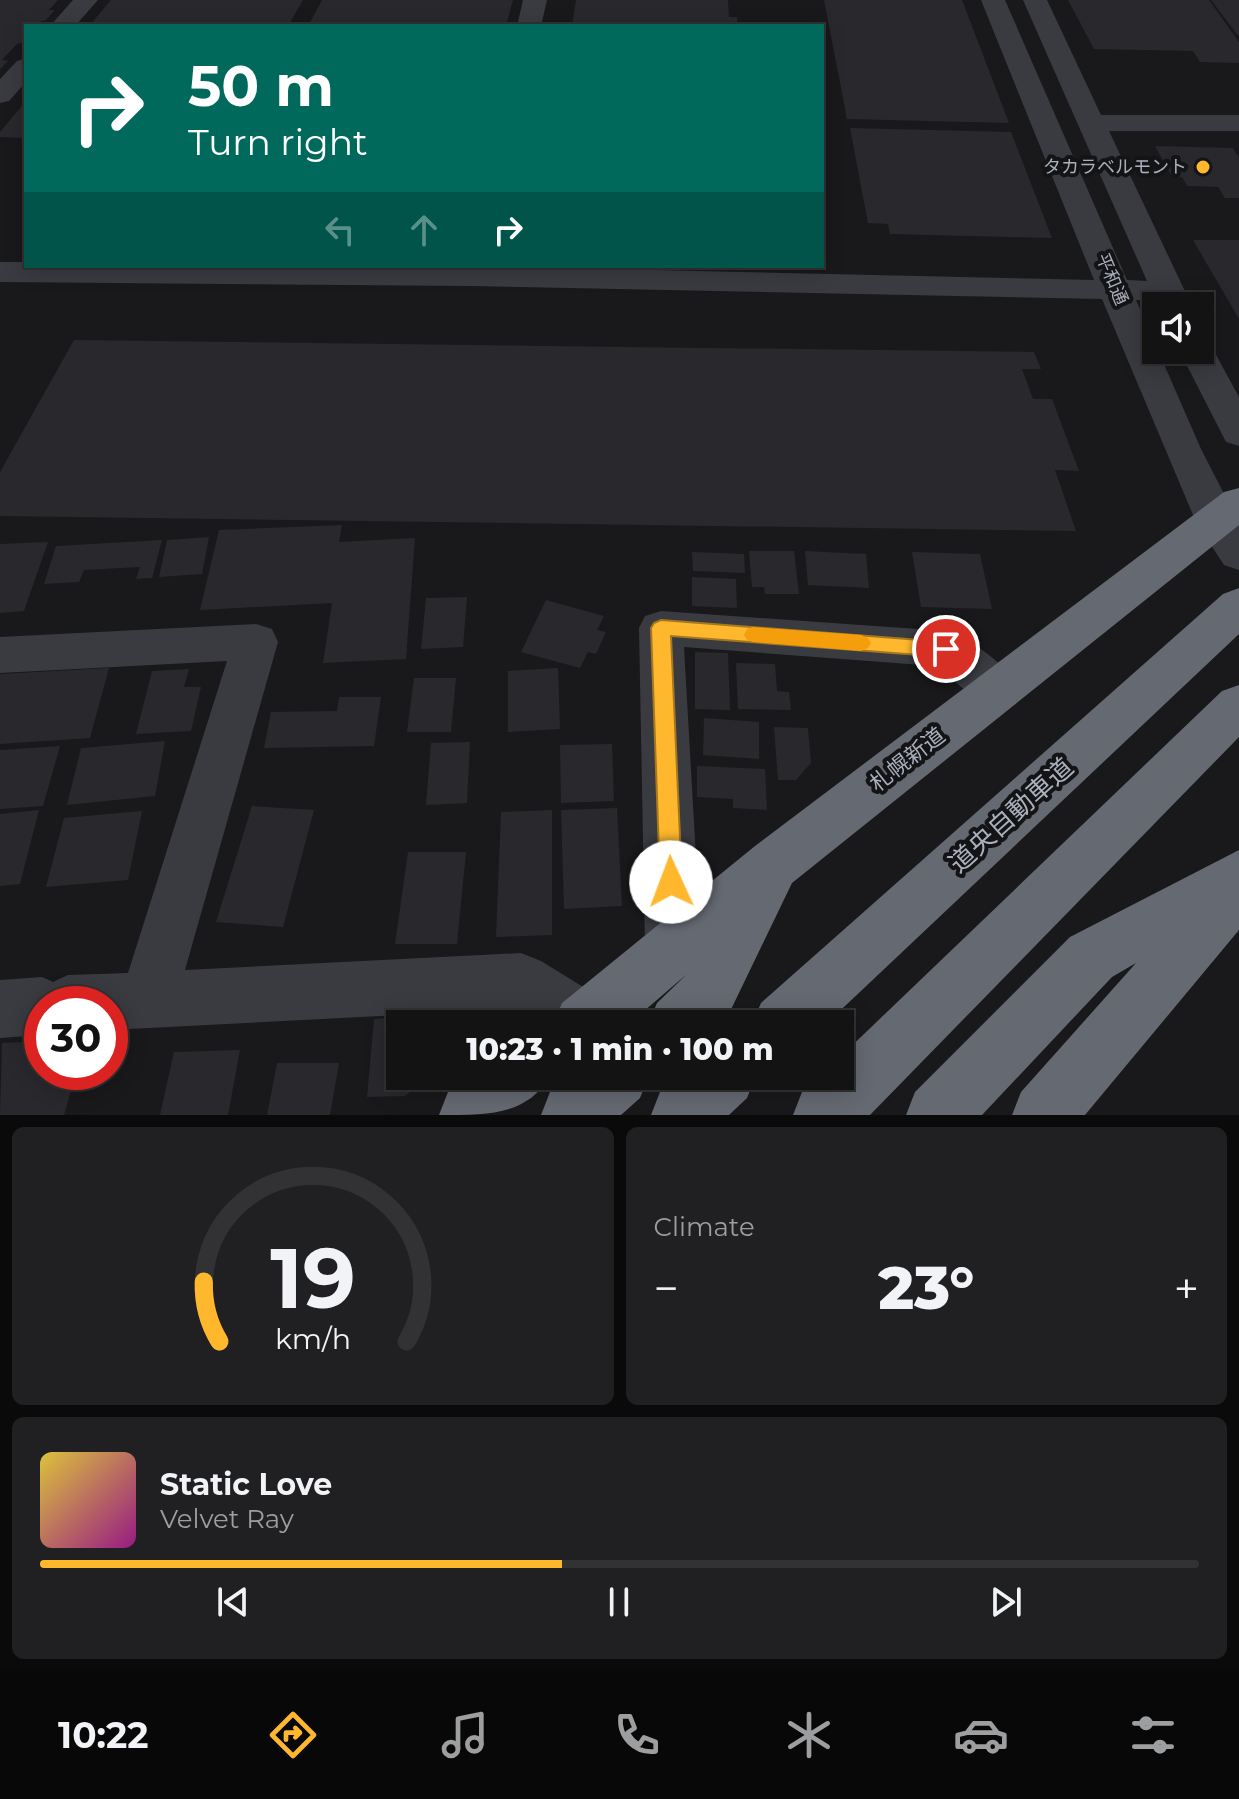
<!DOCTYPE html>
<meta charset="utf-8">
<style>
body{margin:0;font-family:Montserrat,"Noto Sans JP",sans-serif;background:#202022;color:#f1f3f6;height:100vh;display:flex;flex-direction:column;font-size:30px;white-space:nowrap}
*{box-sizing:border-box;margin:0}
p{font-size:26px;color:#9d9ea0}
.icon{flex:none;width:44px;height:44px;fill:none;stroke:currentColor;stroke-width:2;stroke-linecap:round;stroke-linejoin:round}
.map{position:relative;height:1115px;overflow:hidden}
.drawer{display:flex;flex-direction:column;gap:12px;padding:12px;background:#0a0a0b;flex:1}
.drawer>*{flex:none}
.guide{position:absolute;left:24px;top:24px;width:800px;height:244px;border-radius:0px;box-shadow:0 4px 20px #0003,0 0 0 2px #323234;background:#00695c;color:#fff;overflow:hidden}
.buttons{position:absolute;left:1142px;top:292px;display:grid;gap:16px}
.buttons a{display:grid;place-items:center;width:72px;height:72px;border-radius:0px;background:#131314;box-shadow:0 4px 20px #0003,0 0 0 2px #323234;font-size:40px}
.speed{position:absolute;left:24px;top:986px;display:flex;gap:16px;font-size:40px;font-weight:700;text-align:center}
.speed>*{display:grid;place-content:center;width:104px;height:104px;border-radius:50%;background:#131314;box-shadow:0 4px 20px #0003,0 0 0 2px #323234;line-height:1}
.speed .limit{border:12px solid #d22;background:#fff;color:#111}
.pin{position:absolute;display:grid;place-items:center;width:68px;height:68px;color:#fff;margin:-34px;border:4px solid #fff;border-radius:50%;box-shadow:0 2px 8px #0007}
.me{position:absolute;width:88px;margin:-44px;rotate:358deg;stroke-linejoin:round;filter:drop-shadow(0 0 6px #0008)}
.turn{display:flex;align-items:center;gap:28px;height:168px;padding:0 32px;font-size:36px}
.turn .icon{width:104px;height:104px;stroke-width:2.5}
.turn b{display:block;font-size:56px;line-height:68px}
.lanes{display:flex;align-items:center;height:76px;padding:0 32px;background:#0003;justify-content:center;gap:40px;direction:ltr}
.lanes .off{opacity:.35}
.big{font-size:60px;font-weight:800;line-height:1.1}
.drawer .tile{flex:1;display:flex;flex-direction:column;justify-content:center;gap:12px;min-width:0;padding:0 28px;border-radius:12px;background:#202022}
.drawer .dial{align-items:center;gap:0}
.dial svg{height:208px;overflow:visible;fill:none;stroke:#323234;stroke-width:7;stroke-linecap:round;text-anchor:middle}
.dial text{fill:#f1f3f6;stroke:none}
.song{display:flex;align-items:center;gap:24px}
.cover{width:96px;height:96px;border-radius:12px;background:linear-gradient(135deg,hsl(50 70% 55%),hsl(310 70% 35%))}
.played{height:8px;border-radius:4px;background:linear-gradient(90deg,#ffb82d 45%,#323234 45%)}
.keys{display:flex;justify-content:space-around;direction:ltr}
.heat{display:flex;justify-content:space-between;align-items:center;font-size:44px;direction:ltr}
.drawer .tiles{flex:1;display:grid;gap:12px;grid-template-columns:1fr 1fr}
.tile:last-child{grid-column:span 2}
.trip{position:absolute;left:386px;top:1010px;width:468px;height:80px;border-radius:0px;background:#131314;box-shadow:0 4px 20px #0003,0 0 0 2px #323234;font-weight:800;line-height:80px;text-align:center}
.menu{display:flex;height:128px;justify-content:space-around;align-items:center;background:#080808;color:#9d9ea0}
.menu .icon{width:56px;height:56px}
.menu .active{color:#ffb82d}
.menu b{font-size:36px;color:#f1f3f6}
.map>svg:first-child{display:block}
.building{fill:#29292d}
.lines{fill:none;stroke-linecap:round;stroke-linejoin:round}
.minor{fill:#393b41;fill-rule:evenodd}
.highway{fill:#656972;fill-rule:evenodd}
.route{fill:#ffb82d;stroke:#a6781d;stroke-width:2}
.slow{fill:#f59e0b}
.poi-dot{fill:#ffb82d;stroke:#141416;stroke-width:3}
.labels{text-anchor:middle;stroke-width:8;stroke-linejoin:round;paint-order:stroke}
.far-poi-label{font-size:18px;fill:#aab0bc;stroke:#141416;text-anchor:end}
.far-street-label{font-size:18px;fill:#aab0bc;stroke:#141416}
.street-label{font-size:22px;fill:#aab0bc;stroke:#141416}
.near-street-label{font-size:26px;fill:#aab0bc;stroke:#141416}
</style>
<div class="map">
<svg width="1239" height="1115" viewBox="0 0 1239 1115">
<rect width="100%" height="100%" fill="#19191b"/>
<!-- building -->
<path class="building" d="M0 0H58L49 10H55L46 20 26 26V41L17 44 2 60 8 61 0 69Z
M111 0H303L288 26H89Z
M322 0H513L506 26H308Z
M576 0H728L729 17H737V26H572Z
M824 0H962L1009 123 847 119Z
M1068 0H1209L1239 42V63L1200 62 1193 51 1094 49Z
M1211 0H1239V37Z
M26 101V138L0 137V132Z
M850 128 1011 132 1052 238 890 234 888 224 868 223Z
M1155 146 1233 148 1239 158V198H1225L1218 187 1187 186 1182 177H1172Z
M1193 240H1239V319Z
M74 340 1034 352 1041 369H1022L1033 399H1052L1079 471 1055 470 1076 531 0 516V472Z
M342 525 339 542 415 538 406 659 323 663 332 603 200 610 219 530Z
M209 537 202 574 159 577 167 540Z
M162 540 152 578 136 579 140 567 84 570 79 582 44 584 56 546Z
M48 542 24 611 0 613V544Z
M749 551H794L799 594H765L764 587H752Z
M805 551 866 554 869 588 808 585Z
M692 552 744 554 745 573 693 571Z
M912 552 980 554 992 609 921 607Z
M692 577 736 579 737 608 692 606Z
M467 597 463 647 421 649 426 598Z
M546 600 604 616 597 630 606 632 596 654 588 652 580 668 521 652Z
M695 652 728 653 730 710 695 709Z
M736 663 775 664 777 691 789 692 791 710 738 709Z
M109 668 90 738 0 744V674Z
M558 668 560 729 508 732V671Z
M189 669 184 687H201L191 731 136 734 152 671Z
M414 678H456L451 732H407Z
M339 697H381L374 746 264 748 271 712 337 711Z
M704 718 759 722V759L703 755Z
M774 727 808 728 811 763 796 780H778Z
M165 741 155 796 67 805 81 748Z
M470 742 467 803 426 805 431 743Z
M612 744 614 801 561 803 560 745Z
M60 746 43 806 0 809V750Z
M697 766 765 769 767 810 733 808V799L697 797Z
M252 806 314 810 283 927 216 922Z
M617 808 622 906 564 909 561 810Z
M39 810 20 884 0 886V814Z
M552 810V935L496 937 501 812Z
M142 811 128 880 46 887 64 818Z
M408 852H466L457 944H395Z
M447 1015 446 1024H400V1076H430L405 1096 367 1097 374 1019Z
M42 1041V1064L38 1078 75 1077 64 1115H0L2 1043Z
M240 1050 228 1115H160L174 1052Z
M277 1063H339L330 1115H267Z"/>
<g class="lines">
<!-- minor -->
<path class="minor" d="M73 0H98L75 26H50Z
M523 0H547L541 26H517Z
M981 0H1005L1127 280 1147 281 1023 0H1047L1101 115H1239V131H1109L1192 306H1158L1156 301 1136 300 1201 449 1239 523V570L1224 565 1196 522 1102 299 472 286 0 282V262H26V266H472L1094 280Z
M26 58V82L9 101 0 103V79L17 61Z
M1200 340 1209 342 1239 397V446L1226 442 1179 350H1200Z
M661 611 946 631C972 640 1007 664 1019 689L1012 702 996 708 980 702 935 666 684 647 701 946 692 965 673 973 654 965 645 946 639 628 645 616Z
M256 624 272 629 278 642 185 970 521 953 541 961 606 1001 614 1024H538L515 1009 110 1030V1004H42V1035L0 1038V980L42 977 53 982 68 975 128 973 227 661 0 673V637Z"/>
<!-- highway -->
<path class="highway" d="M1239 488V525L792 883 724 1024H648L657 1003 687 974 629 1024H553L562 1003 755 846 1224 492Z
M1239 588V634L826 1024H752L761 1003 1223 594Z
M1239 685V737L870 1115H793L802 1092 820 1076H840V1057L1222 691Z
M1239 850V930L1085 1115H1012L1021 1092 1136 963 1112 977 982 1115H906L915 1092 1070 937Z
M469 1076H550C527 1115 490 1115 439 1115L448 1092Z
M570 1076H649L640 1098 621 1115H541L550 1092Z
M679 1076H756L747 1098 729 1115H651L660 1092Z"/>
</g>
<!-- route -->
<path class="route" d="M661 620 946 642 953 644 956 649 953 655 946 657 671 636 682 882 679 890 671 893 663 890 660 882 651 628 654 623Z"/>
<!-- slow -->
<path class="slow" d="M753 627 861 635 868 638 871 643 868 648 861 651 753 642 747 640 744 635 747 629Z"/>
<!-- markers -->
<circle class="poi-dot" cx="1203" cy="167" r="8"/>
<g class="labels">
<!-- far-poi labels -->
<g class="far-poi-label">
<text x="1187" y="173">タカラベルモント</text>
</g>
<!-- far-street labels -->
<g class="far-street-label">
<text transform="translate(1112 279) rotate(67)" y="6">平和通</text>
</g>
<!-- street labels -->
<g class="street-label">
<text transform="translate(907 759) rotate(-38)" y="8">札幌新道</text>
</g>
<!-- near-street labels -->
<g class="near-street-label">
<text transform="translate(1011 815) rotate(-42)" y="9">道央自動車道</text>
</g>
</g>
</svg>
<div class="buttons">
<a><svg class="icon" aria-label="sound" viewBox="0 0 24 24"><path d="M4 9h4l5-4v14l-5-4H4zM17 9q2 3 0 6"/></svg></a>
</div>
<div class="speed"><div class="limit">30</div></div>
<div class="pin" style="left:946px;top:649px;background:#d93025"><svg class="icon" aria-label="arrive" viewBox="0 0 24 24"><path d="M6 21V4h12l-3 4 3 4H6"/></svg></div>
<svg class="me" style="left:671px;top:882px" viewBox="-20 -20 40 40"><circle r="19" fill="#fff"/><path d="M0-13L10 11 0 6-10 11z" fill="#ffb82d"/></svg>
<div class="trip">10:23 · 1 min · 100 m</div>
<div class="guide">
<div class="turn"><svg class="icon" aria-label="right" viewBox="0 0 24 24"><path d="M7 20v-9h11M14 6l5 5-5 5"/></svg><div><b>50 m</b>Turn right</div></div>
<div class="lanes"><svg class="icon off" aria-label="left" viewBox="0 0 24 24"><path d="M17 20v-9H6M10 6l-5 5 5 5"/></svg><svg class="icon off" aria-label="ahead" viewBox="0 0 24 24"><path d="M12 20V5M6 11l6-6 6 6"/></svg><svg class="icon" aria-label="right" viewBox="0 0 24 24"><path d="M7 20v-9h11M14 6l5 5-5 5"/></svg></div>
</div>
</div>
<section class="drawer">
<div class="tiles">
<div class="tile dial"><svg viewBox="0 0 100 80">
<path d="M14 69A42 42 0 1 1 86 69"/>
<path d="M14 69A42 42 0 0 1 8 46" stroke="#ffb82d"/>
<text x="50" y="56" font-size="32" font-weight="700">19</text>
<text x="50" y="72" font-size="11">km/h</text>
</svg></div>
<div class="tile"><p>Climate</p>
<div class="heat"><a>−</a><b class="big">23°</b><a>+</a></div>
</div>
<div class="tile">
<div class="song"><i class="cover"></i><div><b>Static Love</b><p>Velvet Ray</p></div></div>
<div class="played"></div>
<div class="keys"><svg class="icon" aria-label="previous" viewBox="0 0 24 24"><path d="M18 5L8 12l10 7zM5 5v14"/></svg><svg class="icon" aria-label="pause" viewBox="0 0 24 24"><path d="M8 5v14M16 5v14"/></svg><svg class="icon" aria-label="next" viewBox="0 0 24 24"><path d="M6 5l10 7-10 7zM19 5v14"/></svg></div>
</div>
</div>
</section>
<nav class="menu">
<b>10:22</b>
<svg class="icon active" aria-label="directions" viewBox="0 0 24 24"><path d="M12 3l9 9-9 9-9-9zM9 14v-3h6M13 9l2 2-2 2"/></svg>
<svg class="icon" aria-label="music" viewBox="0 0 24 24"><path d="M9 18V5l10-2v13"/><circle cx="6" cy="18" r="3"/><circle cx="16" cy="16" r="3"/></svg>
<svg class="icon" aria-label="phone" viewBox="0 0 24 24"><path d="M5 4h4l2 5-3 2q2 4 5 5l2-3 5 2v4C11 20 4 13 5 4z"/></svg>
<svg class="icon" aria-label="climate" viewBox="0 0 24 24"><path d="M12 3v18M4 7l16 10M4 17L20 7"/></svg>
<svg class="icon" aria-label="car" viewBox="0 0 24 24"><path d="M5 17H2v-5l4-1 3-4h7l3 4 3 1v5h-3M9 17h6M6 11h13"/><circle cx="7" cy="17" r="2"/><circle cx="17" cy="17" r="2"/></svg>
<svg class="icon" aria-label="filters" viewBox="0 0 24 24"><path d="M4 7h16M4 17h16"/><circle cx="9" cy="7" r="2"/><circle cx="15" cy="17" r="2"/></svg>
</nav>
